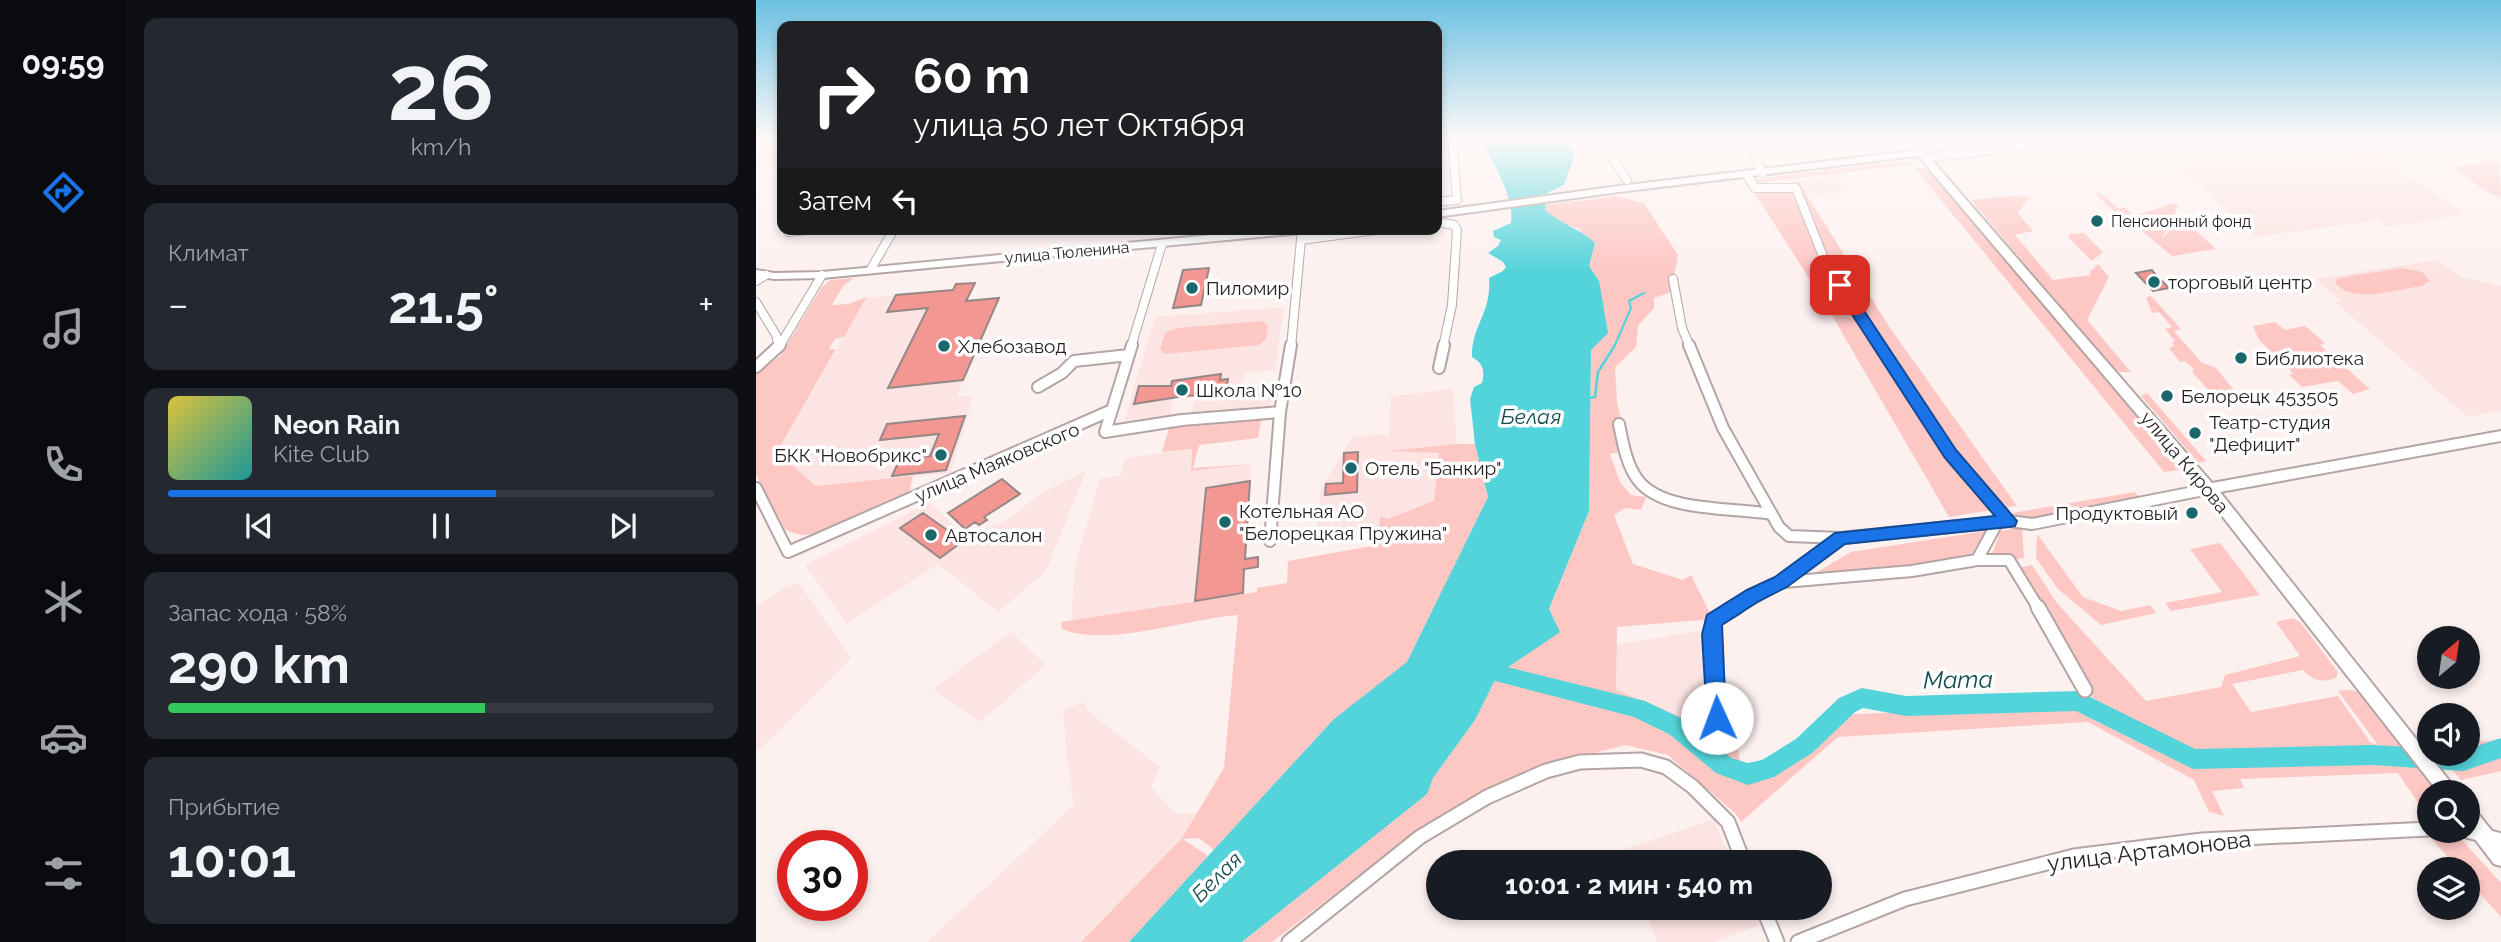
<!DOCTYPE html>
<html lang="ru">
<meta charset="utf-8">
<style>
body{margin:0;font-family:Raleway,sans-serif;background:#242831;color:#f1f3f6;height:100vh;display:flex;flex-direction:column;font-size:26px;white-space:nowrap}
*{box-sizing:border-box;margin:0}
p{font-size:23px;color:#9ea1a6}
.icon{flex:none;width:38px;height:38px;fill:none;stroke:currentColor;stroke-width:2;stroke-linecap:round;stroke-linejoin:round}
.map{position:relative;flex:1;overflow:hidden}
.details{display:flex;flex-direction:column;gap:18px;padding:18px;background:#0d0f14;width:630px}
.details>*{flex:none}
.hud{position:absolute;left:21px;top:21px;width:665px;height:214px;border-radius:14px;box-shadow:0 4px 10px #0003;background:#202124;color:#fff;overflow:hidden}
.needle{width:46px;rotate:29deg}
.fabs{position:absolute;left:1661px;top:626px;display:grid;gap:14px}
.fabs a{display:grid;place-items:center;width:63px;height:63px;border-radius:50%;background:#171b24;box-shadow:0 4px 10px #0003;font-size:35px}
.speed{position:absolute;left:21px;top:830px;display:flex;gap:14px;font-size:35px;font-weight:700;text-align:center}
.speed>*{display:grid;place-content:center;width:91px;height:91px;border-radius:50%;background:#171b24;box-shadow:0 4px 10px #0003;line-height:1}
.speed .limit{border:10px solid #d22;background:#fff;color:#111}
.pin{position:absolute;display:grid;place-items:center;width:60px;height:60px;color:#fff;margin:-30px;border-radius:14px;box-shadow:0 4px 10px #0006}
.me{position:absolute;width:77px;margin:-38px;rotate:358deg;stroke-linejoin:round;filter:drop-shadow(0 0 5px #0008)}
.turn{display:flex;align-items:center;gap:24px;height:147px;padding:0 21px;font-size:32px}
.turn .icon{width:91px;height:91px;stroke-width:2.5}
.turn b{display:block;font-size:49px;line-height:60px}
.then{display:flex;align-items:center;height:66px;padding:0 21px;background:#0003;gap:14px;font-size:26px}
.big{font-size:52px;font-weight:700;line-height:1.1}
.details .tile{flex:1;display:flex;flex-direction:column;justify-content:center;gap:10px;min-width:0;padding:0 24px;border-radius:14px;background:#242831}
.details .dial{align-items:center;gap:0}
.dial b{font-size:91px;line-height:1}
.song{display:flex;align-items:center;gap:21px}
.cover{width:84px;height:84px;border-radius:10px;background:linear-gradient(135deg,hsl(50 70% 55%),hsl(180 70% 35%))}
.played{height:7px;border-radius:4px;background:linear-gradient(90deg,#1a73e8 60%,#363941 60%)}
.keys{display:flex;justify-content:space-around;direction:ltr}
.heat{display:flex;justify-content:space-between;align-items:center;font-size:38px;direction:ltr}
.charge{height:10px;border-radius:5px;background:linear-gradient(90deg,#34c759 58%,#363941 0)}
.trip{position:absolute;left:670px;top:850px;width:406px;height:70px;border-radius:35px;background:#171b24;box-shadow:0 4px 10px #0003;font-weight:700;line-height:70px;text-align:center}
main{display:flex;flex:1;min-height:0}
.tab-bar{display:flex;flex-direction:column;width:126px;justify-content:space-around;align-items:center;background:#090b0e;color:#9ea1a6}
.tab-bar .icon{width:49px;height:49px}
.tab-bar .active{color:#1a73e8}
.tab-bar b{font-size:32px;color:#f1f3f6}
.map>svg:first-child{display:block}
.built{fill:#fce4e2}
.green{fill:#fdc7c4}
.water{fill:#53d4da}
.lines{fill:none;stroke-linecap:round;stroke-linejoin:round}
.stream-far1{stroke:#53d4da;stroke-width:2}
.stream{stroke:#53d4da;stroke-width:2.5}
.river{fill:#53d4da;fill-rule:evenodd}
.building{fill:#f39793;stroke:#968887;stroke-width:2}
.minor-far2-casing{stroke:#b4a5a4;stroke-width:10}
.minor-far1-casing{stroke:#b4a5a4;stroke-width:14}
.minor-casing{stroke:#b4a5a4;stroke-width:17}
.major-casing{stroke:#b4a5a4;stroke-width:4}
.minor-far2{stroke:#fff;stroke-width:8}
.minor-far1{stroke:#fff;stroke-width:10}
.minor{stroke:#fff;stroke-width:13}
.major{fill:#fff;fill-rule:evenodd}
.route{fill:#1a73e8;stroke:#114b97;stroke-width:2}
.poi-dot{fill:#1b686c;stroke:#fff;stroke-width:2.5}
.labels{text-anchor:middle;stroke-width:7;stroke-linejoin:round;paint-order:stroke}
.far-poi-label{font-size:16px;fill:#251f1f;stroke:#fff;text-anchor:start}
.far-street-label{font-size:16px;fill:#251f1f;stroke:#fff}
.poi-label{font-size:19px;fill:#251f1f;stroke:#fff;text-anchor:start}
.street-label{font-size:19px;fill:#251f1f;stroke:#fff}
.water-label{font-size:21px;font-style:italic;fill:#114b4d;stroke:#fff}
.near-street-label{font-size:23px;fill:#251f1f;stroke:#fff}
.near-water-label{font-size:24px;font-style:italic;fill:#114b4d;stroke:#fff}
</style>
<main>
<nav class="tab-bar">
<b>09:59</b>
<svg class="icon active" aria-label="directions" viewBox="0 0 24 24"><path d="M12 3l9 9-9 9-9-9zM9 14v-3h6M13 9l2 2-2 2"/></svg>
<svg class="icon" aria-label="music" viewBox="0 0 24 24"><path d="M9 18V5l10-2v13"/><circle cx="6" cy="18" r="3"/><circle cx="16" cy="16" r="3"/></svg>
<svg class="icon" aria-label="phone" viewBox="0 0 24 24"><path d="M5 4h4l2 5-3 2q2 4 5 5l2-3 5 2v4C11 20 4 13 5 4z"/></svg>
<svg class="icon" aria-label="climate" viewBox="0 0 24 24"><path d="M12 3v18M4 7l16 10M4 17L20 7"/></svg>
<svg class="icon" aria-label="car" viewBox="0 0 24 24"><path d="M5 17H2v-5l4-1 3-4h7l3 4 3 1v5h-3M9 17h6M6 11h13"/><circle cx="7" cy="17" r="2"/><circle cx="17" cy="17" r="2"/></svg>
<svg class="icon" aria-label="filters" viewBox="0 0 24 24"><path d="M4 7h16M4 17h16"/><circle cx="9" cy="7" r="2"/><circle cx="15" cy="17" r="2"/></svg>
</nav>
<section class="details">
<div class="tile dial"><b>26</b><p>km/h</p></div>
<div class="tile"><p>Климат</p>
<div class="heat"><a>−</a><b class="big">21.5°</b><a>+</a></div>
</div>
<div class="tile">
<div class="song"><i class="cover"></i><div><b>Neon Rain</b><p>Kite Club</p></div></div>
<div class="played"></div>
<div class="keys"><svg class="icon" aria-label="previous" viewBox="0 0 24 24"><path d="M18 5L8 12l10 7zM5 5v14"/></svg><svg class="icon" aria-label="pause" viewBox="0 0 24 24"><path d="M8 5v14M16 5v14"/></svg><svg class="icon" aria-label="next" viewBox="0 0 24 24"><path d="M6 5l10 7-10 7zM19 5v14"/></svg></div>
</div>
<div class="tile"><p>Запас хода · 58%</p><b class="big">290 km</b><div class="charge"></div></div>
<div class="tile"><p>Прибытие</p><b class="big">10:01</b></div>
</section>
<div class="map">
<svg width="1745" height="942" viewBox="0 0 1745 942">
<rect width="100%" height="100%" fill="#fdf1f0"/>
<!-- built -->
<path class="built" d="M0 140H26V166L0 169Z
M1617 151 1707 214 1631 227 1621 220 1499 237 1423 165 1501 155 1522 162Z
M1078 177 1088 192 1050 196 1042 181Z
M1681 260 1706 277 1745 286V411L1712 417 1579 302 1585 301 1560 279Z
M219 283 211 301 243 298 201 396 217 397 195 473 60 486 21 452 111 298 197 290 200 284Z
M528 307 519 370 489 373 486 387 517 385 514 406 436 413 439 395 417 397 414 416 368 422 399 317Z
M697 389 701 444 640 451 683 452 678 502 631 519 624 516 622 533 559 544 565 488 597 437 627 434 633 436 635 396Z
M436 449 435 471 495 464 494 481 450 488 439 601 315 621 319 565 344 478 365 476 369 458Z
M330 471 290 571 242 612 182 564 91 624 49 565 174 502 208 535H213L249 521 287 492Z
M43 583 95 658 23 732 0 752V607L26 589Z
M943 631 956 702 954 729 859 690 860 645Z
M255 632 290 665 224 722 177 689Z
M328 702 333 712 404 767 395 787 419 813H441L426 838 325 942H171L318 805 311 759 307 710Z
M958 819 976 863H827L935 827Z
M888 908H995L1002 925 960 942H901Z"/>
<!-- green -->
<path class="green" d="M1743 160 1745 197 1733 193 1695 167Z
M1148 161 1159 164 1002 183 1000 179Z
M1158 167 1172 169 1277 291 1424 470 1408 472Z
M1042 181 1134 328 1261 506 1193 517 1070 305 998 192Z
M1345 193 1363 209 1369 207 1378 216 1418 203 1422 206 1406 239 1425 217 1460 249 1416 256 1384 229 1379 230 1339 194Z
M861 196 888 203 922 255 915 292 898 298V308L882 326 880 347 859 367 861 402 872 450 854 454 864 482 875 495 890 497 885 510 869 508 858 515 877 564 927 580 935 575 957 619 861 627 860 690 954 729V748L982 750 986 770 1005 768 1077 715 1343 704 1329 690 1260 568 1276 565 1301 603 1390 701 1465 687 1469 675 1544 656 1520 622 1536 618 1544 622 1582 672 1580 678C1566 683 1557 681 1547 670L1476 684 1495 712 1582 696 1614 742 1622 745 1582 691C1593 689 1599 690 1609 695L1681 788 1680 793H1673V808L1666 809 1642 773 1484 779 1488 788 1456 791 1468 816 1453 812 1438 780 1332 722 1082 737 985 822 980 814 912 755 869 745 790 766 651 839 516 942H486L670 794 677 778 719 720 742 674 803 632 793 609 833 511 835 349 843 281 833 266 824 229 803 222 789 210 790 205Z
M1255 196 1273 197 1262 213 1277 231 1259 235 1297 280 1335 275 1334 272 1342 264 1353 277 1331 320 1375 372H1360L1215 200Z
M1328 233 1347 252 1336 261 1312 237 1314 234Z
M1646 268 1666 272 1674 281 1666 286C1640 289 1599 305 1579 283L1581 279 1589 277Z
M98 278 87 286 76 305 92 304 111 297 88 337 79 339 73 349H80L21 452 60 486 157 476 153 493C125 506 78 532 49 535 41 535 34 532 28 528L0 475V374L24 356 66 287 74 280Z
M1395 296 1425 329 1418 331 1446 363 1459 367 1479 391 1456 394 1436 372 1438 369 1429 361 1424 362 1413 348 1418 346 1416 342 1419 341 1409 329 1416 327 1403 312 1396 313 1390 297Z
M506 321 512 325 510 339 503 345 409 354 404 349 409 333 421 328Z
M1519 322 1529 330 1549 326 1569 343 1564 345 1614 389 1597 394 1582 381 1546 387 1533 375 1537 373 1503 340 1497 326Z
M1391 393 1450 461 1438 464 1433 458 1434 453 1385 396Z
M505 420 502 438 443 445 437 468 495 464 435 471 436 449 406 452 413 428Z
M701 444H719L732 497 651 663 578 719 458 850 443 838 427 839 452 856 373 942H325L426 838 468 768 482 615C433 618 352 648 306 629L305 622 501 592V588L531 583 532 561 621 545 624 516 631 519 678 501 683 453 632 451Z
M1379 492 1384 498 1273 520 1256 513Z
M1266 527 1268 558 1233 564 1244 531Z
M1229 531 1218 565 1044 582 1095 552Z
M1281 534 1327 597 1365 611 1394 605 1400 613 1345 625 1302 589 1280 558Z
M1464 543 1504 595 1415 611 1409 603 1466 592 1434 549Z
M1745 739V771L1705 780 1683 754H1712V743Z
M1675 838 1706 840 1745 883V917L1712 880V870H1703Z"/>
<!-- water -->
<path class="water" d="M725 140H810L819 155 808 185 791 193 789 210C805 224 823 228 839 243L833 266 843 281 852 333 835 350 833 511 793 609 804 632 742 674 719 720 677 778 671 794 486 942H373L578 719 651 662 732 497 719 444 714 399 718 387 726 383C729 370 727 363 716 357 715 326 736 313 733 278L747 271 750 267 747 262 732 253 742 246 745 240 738 237 737 231 755 223C759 196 737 164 725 140Z"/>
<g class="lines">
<!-- stream-far1 -->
<path class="stream-far1" d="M858 347 875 308 873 301 888 293"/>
<!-- stream -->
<path class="stream" d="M831 398 839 397 842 372 859 345"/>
<!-- river -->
<path class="river" d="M723 653 747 666 889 701 929 720 975 758 992 763 1006 760 1040 739 1083 698 1106 688 1150 696 1322 691 1439 749 1616 745 1673 748V754H1712V749L1745 738V758L1708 771 1616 765 1437 769 1320 711 1150 716 1107 708 1099 712 1056 753 1018 777 992 785 960 773 913 734 878 717 735 680 716 668 713 662 716 656Z"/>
</g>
<!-- building -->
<path class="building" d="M453 268 445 305 417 308 427 270Z
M1396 270 1400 275 1413 288 1397 291 1380 273Z
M219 283 210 301 243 298 207 380 132 388 172 308 131 312 140 295 197 290 200 284Z
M465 374 464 380 472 379 470 394 428 396 378 404 383 386H415L416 381Z
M209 416 190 470 136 476 144 459 174 456 183 434 124 440 131 424Z
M602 452 601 492 569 495 570 484 587 483 588 453Z
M246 479 264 494 228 517 231 520 223 525 219 522 209 529 192 513Z
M494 481 489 559 502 557V567L488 569 487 593 439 601 450 488Z
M167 513 194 532 206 542 184 558 144 528Z"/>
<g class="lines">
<!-- minor-far2 casing -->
<g class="minor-far2-casing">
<path id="minor-far2" d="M845 140 871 180
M993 140 1006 173
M1153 140 1159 147 1213 140
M1170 158 1323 140
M991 175 999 188H1040L1070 264 1124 347
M681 202 701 200 696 140
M681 222 698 225 701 230 696 305 687 347
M32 232 60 229
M545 240 627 229
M115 269 138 229
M917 279 926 328 934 347
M0 281 10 275
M0 302 20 335 23 346
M23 347 66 275
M375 347 406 244
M535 347 546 229"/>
</g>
<!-- minor-far1 casing -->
<g class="minor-far1-casing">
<path id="minor-far1" d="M933 345 967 428 1023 527 1033 536 1085 538 1253 521 1276 524 1453 489
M1123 345 1194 454 1253 521
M0 367 24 345
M683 368 688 345
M282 387 306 373 318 361 373 355
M356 410 349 432 426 420 524 412
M863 424C867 443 870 464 882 480 907 513 978 507 1016 514
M0 488 32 552 356 410 376 345
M514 541 524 412 535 345
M1221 560H1253L1283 609
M1028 582 1156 571 1221 560 1241 523
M978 609 1025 582 1085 538"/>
</g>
<!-- minor casing -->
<g class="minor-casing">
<path id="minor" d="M1282 607 1329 690
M961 718 955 634 957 621 981 607
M1711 831 1745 840
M1007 908 1021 942
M533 942 664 837 731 797 790 771 824 762 885 760 910 767 937 787 972 822 988 863
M1042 942 1149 899 1318 856 1446 840 1673 829"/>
</g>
<!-- major casing -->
<g class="major-casing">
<path id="major" d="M1159 144 1168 151 1456 483 1745 431V441L1464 492 1703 793H1683L1456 503 1162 156 863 192 681 217V211L863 186 1157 151 1154 147Z
M518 229H561L556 232 66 278 18 279 0 276V270L18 273 66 272Z
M1712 807 1719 810 1745 842V866L1738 864 1712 830Z"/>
</g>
<!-- minor-far2 -->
<use href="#minor-far2" class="minor-far2"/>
<!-- minor-far1 -->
<use href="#minor-far1" class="minor-far1"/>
<!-- minor -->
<use href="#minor" class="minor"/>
<!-- major -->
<use href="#major" class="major"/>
</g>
<!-- sky -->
<linearGradient id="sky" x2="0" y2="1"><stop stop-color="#6cc1e2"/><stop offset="0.51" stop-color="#fef9f8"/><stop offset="1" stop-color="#fef9f8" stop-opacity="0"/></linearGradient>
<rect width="1745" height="272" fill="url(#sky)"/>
<!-- route -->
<path class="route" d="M1084 281 1089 282 1200 450 1261 521 1259 526 1253 527 1089 544 1031 587 1003 601 966 625 970 718 967 725 961 727 954 725 951 718 946 634 951 615 991 590 1019 577 1079 533 1239 516 1189 458 1077 285Z"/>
<!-- markers -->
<g class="poi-dot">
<circle cx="1341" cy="221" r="7"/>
<circle cx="1398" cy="282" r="7"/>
<circle cx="436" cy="288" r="7"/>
<circle cx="188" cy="346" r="7"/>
<circle cx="1485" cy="358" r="7"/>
<circle cx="426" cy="390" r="7"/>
<circle cx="1411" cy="396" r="7"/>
<circle cx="1439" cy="433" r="7"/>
<circle cx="185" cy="455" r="7"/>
<circle cx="595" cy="468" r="7"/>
<circle cx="1436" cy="513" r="7"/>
<circle cx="469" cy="522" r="7"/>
<circle cx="175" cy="535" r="7"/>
</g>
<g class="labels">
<!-- far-poi labels -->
<g class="far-poi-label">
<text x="1355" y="227">Пенсионный фонд</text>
</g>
<!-- far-street labels -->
<g class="far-street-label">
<text transform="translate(311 252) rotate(-5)" y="6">улица Тюленина</text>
</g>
<!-- poi labels -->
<g class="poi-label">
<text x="1412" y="289">торговый центр</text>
<text x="450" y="295">Пиломир</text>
<text x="202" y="353">Хлебозавод</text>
<text x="1499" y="365">Библиотека</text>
<text x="440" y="397">Школа №10</text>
<text x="1425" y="403">Белорецк 453505</text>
<text x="1453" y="429">Театр-студия<tspan x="1453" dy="22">"Дефицит"</tspan></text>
<text x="171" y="462" text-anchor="end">БКК "Новобрикс"</text>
<text x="609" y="475">Отель "Банкир"</text>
<text x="483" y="518">Котельная АО<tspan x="483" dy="22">"Белорецкая Пружина"</tspan></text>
<text x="1422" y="520" text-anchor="end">Продуктовый</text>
<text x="189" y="542">Автосалон</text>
</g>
<!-- street labels -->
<g class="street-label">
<text transform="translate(241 462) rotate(-23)" y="7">улица Маяковского</text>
<text transform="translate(1429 462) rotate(50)" y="7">улица Кирова</text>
</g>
<!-- water labels -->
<g class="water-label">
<text x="775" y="424">Белая</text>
<text transform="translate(461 877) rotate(-45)" y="7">Белая</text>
</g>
<!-- near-street labels -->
<g class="near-street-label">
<text transform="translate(1393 851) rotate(-7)" y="8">улица Артамонова</text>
</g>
<!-- near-water labels -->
<g class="near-water-label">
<text transform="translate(1202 680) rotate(-1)" y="8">Мата</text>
</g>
</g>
</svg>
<div class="fabs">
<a><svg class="needle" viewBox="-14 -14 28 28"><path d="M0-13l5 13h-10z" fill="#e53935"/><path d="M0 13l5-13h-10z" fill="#9ea1a6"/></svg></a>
<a><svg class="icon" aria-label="sound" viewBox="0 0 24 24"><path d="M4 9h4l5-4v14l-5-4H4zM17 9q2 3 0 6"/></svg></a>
<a><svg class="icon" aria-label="search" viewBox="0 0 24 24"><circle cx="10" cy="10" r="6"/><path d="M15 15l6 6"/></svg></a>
<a><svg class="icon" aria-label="layers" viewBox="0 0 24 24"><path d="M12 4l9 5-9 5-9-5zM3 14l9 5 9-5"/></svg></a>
</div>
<div class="speed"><div class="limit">30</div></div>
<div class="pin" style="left:1084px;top:285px;background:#d93025"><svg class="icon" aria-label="arrive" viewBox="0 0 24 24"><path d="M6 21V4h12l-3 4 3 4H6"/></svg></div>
<svg class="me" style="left:961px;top:718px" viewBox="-20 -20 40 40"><circle r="19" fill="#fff"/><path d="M0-13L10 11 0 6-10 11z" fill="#1a73e8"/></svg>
<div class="trip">10:01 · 2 мин · 540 m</div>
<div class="hud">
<div class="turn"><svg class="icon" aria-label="right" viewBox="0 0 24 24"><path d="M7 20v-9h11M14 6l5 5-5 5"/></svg><div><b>60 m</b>улица 50 лет Октября</div></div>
<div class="then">Затем<svg class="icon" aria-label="left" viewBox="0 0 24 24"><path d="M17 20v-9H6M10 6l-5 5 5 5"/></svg></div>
</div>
</div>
</main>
